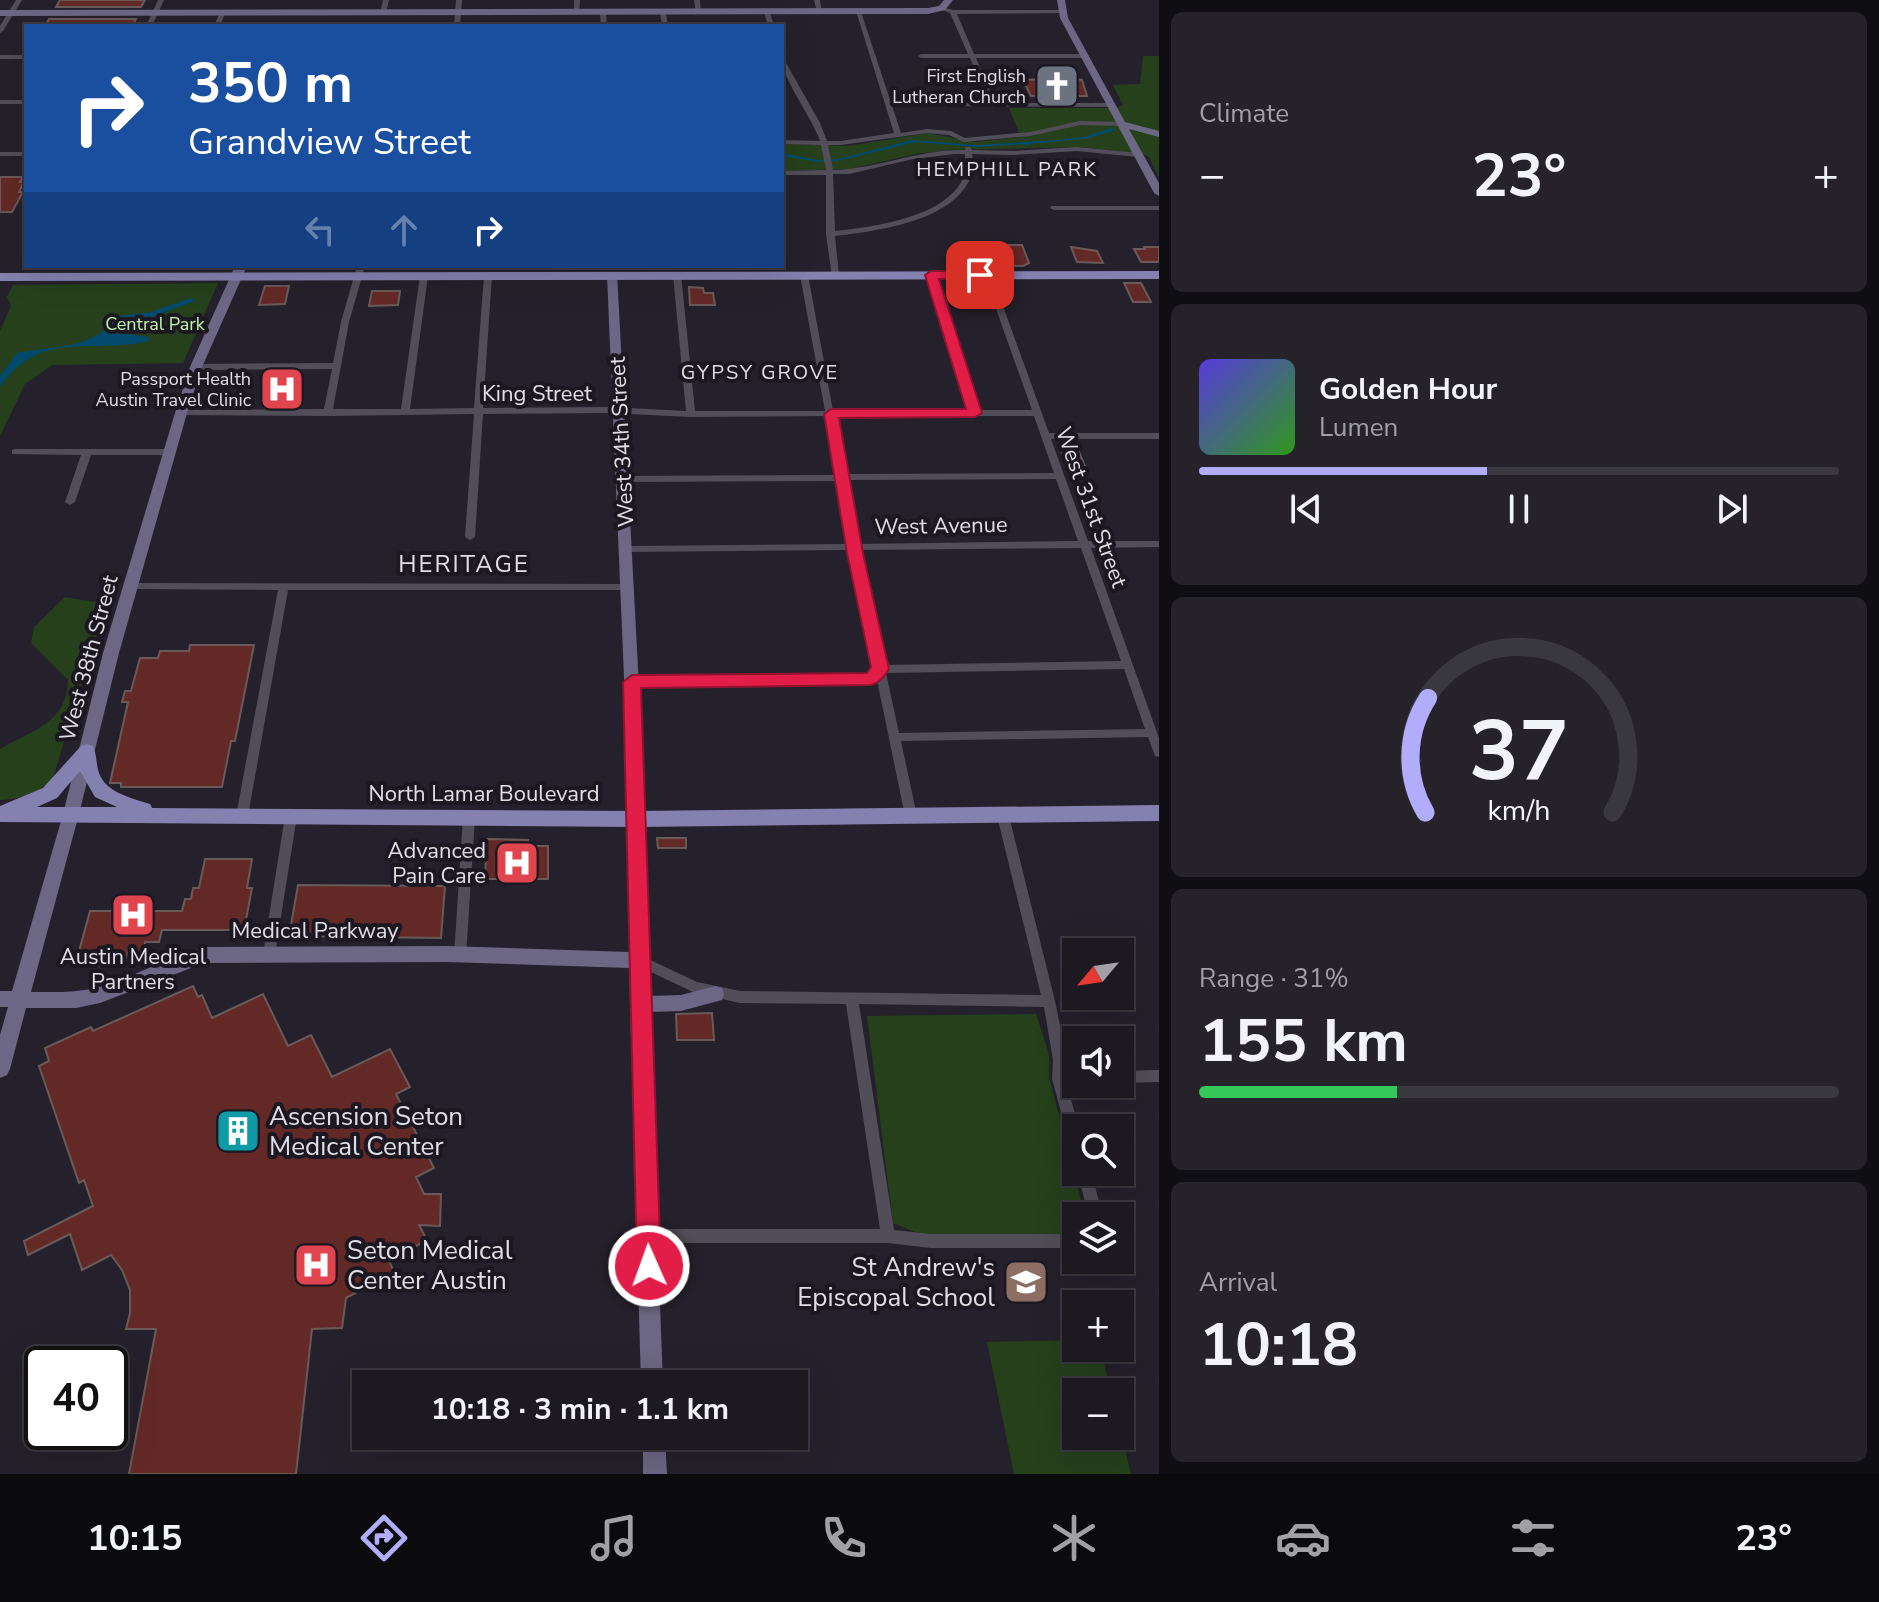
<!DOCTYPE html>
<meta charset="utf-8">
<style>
body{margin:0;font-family:"Nunito Sans",sans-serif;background:#25222a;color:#f1f3f6;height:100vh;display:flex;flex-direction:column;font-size:30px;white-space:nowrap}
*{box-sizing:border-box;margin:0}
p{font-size:26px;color:#a0a0a5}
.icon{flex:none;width:44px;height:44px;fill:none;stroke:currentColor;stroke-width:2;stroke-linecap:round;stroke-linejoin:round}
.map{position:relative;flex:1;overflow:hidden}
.panel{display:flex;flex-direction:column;gap:12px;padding:12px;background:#0f0e12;width:720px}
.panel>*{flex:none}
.guide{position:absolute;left:24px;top:24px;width:760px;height:244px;border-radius:0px;box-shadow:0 8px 32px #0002,0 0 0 2px #3a383f;background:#1a4fa0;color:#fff;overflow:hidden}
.needle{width:52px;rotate:241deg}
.buttons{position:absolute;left:1062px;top:938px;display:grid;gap:16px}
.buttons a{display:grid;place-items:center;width:72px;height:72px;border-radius:0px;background:#1c1921;box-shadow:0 8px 32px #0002,0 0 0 2px #3a383f;font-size:40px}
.speed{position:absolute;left:24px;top:1346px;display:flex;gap:16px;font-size:40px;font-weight:700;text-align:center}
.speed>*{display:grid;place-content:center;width:104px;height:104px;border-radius:50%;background:#1c1921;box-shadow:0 8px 32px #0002,0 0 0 2px #3a383f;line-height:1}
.speed .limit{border:4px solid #111;border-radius:12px;background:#fff;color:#111}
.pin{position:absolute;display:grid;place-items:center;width:68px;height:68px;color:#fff;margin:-34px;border-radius:16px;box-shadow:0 4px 12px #0006}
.me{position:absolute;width:88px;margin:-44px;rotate:358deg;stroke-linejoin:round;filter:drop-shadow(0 0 6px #0008)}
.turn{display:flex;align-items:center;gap:28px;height:168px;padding:0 32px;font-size:36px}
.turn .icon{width:104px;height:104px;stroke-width:2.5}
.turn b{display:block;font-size:56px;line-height:68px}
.lanes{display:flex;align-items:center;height:76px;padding:0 32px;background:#0003;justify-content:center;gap:40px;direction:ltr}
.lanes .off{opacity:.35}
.big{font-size:60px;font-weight:700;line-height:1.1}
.panel .tile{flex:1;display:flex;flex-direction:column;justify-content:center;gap:12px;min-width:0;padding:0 28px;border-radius:12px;background:#25222a}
.panel .dial{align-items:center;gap:0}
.dial svg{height:208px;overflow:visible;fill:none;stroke:#3a383f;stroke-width:7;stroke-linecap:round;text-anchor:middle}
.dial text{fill:#f1f3f6;stroke:none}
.song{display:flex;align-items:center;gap:24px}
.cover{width:96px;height:96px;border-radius:12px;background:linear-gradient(135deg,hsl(250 70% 55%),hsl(110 70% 35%))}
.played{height:8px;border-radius:4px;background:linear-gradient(90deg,#b1adfa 45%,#3a383f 45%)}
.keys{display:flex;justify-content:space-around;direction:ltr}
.heat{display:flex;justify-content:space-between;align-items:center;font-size:44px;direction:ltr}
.charge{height:12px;border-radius:6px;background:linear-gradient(90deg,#34c759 31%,#3a383f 0)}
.trip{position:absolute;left:352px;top:1370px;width:456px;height:80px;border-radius:0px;background:#1c1921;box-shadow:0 8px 32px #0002,0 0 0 2px #3a383f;font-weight:700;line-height:80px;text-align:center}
.tabs{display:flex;height:128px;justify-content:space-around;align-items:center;background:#0b0a0d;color:#a0a0a5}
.tabs .icon{width:56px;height:56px}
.tabs .active{color:#b1adfa}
.tabs b{font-size:36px;color:#f1f3f6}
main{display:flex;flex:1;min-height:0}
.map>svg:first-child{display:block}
.green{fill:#25401b}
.water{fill:#024a6c}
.building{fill:#632926;stroke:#695a59;stroke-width:2}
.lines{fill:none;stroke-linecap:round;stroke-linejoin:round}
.street{fill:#524e59;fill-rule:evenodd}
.secondary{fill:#6b6784;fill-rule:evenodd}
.primary{fill:#8480af;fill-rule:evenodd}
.route{fill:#e11d48;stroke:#92132f;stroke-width:2}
.labels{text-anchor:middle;stroke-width:8;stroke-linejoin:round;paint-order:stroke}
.far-poi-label{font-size:18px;fill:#e0dee5;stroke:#1c1822;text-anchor:end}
.far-park-label{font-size:18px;fill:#bdf5a9;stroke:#1c1822}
.far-neighbourhood-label{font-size:20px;letter-spacing:2px;fill:#e0dee5;stroke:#1c1822}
.street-label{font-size:22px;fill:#e0dee5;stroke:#1c1822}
.poi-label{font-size:22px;fill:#e0dee5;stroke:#1c1822;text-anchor:end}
.neighbourhood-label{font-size:24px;letter-spacing:2px;fill:#e0dee5;stroke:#1c1822}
.near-poi-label{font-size:26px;fill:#e0dee5;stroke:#1c1822;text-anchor:start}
</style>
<main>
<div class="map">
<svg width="1159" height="1474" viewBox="0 0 1159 1474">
<rect width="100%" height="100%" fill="#25212c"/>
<!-- green -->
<path class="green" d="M1143 56H1159V178L1149 157 1143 154 1081 147 950 150 916 154 849 169 782 171V144L848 146 928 133 976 142 1021 137 1009 108H1117L1123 105 1113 85 1140 84Z
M218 283 183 363 52 365 25 384 0 436V331L11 306 7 297 13 285Z
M65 597 106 604 53 778C39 794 21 799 0 800V749C33 730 68 722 68 680L31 643 34 627Z
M1036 1014 1049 1054V1077L1085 1216H1076V1234L930 1238 893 1223 867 1016Z
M1076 1340V1348H1100L1111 1392H1076V1436H1120V1429L1131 1474H1014L987 1342Z"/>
<!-- water -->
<path class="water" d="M1111 128 1116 130 1085 139 1029 144 1030 147 1025 144 976 147 916 142 837 161 818 162 782 156V153L816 160 838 159 912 140 976 145 1058 140 1084 137Z
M191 298 195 301 154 316 128 334 148 337 149 341C91 355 41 328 0 387V376L17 353C53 346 96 349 118 316L151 312Z"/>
<!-- building -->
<path class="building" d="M60 0H145L141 7H56Z
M49 19H136L132 26H45Z
M1069 78 1082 80 1087 96H1074L1070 89H1042L1045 96H1031L1023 80Z
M0 177H23L20 182H24L19 192H23L12 212H0Z
M990 245H1022L1029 263 1023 266 982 265 976 248H988Z
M1071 247 1097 251 1103 263 1077 262Z
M1144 247H1159V262H1141L1134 249H1145Z
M1124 283H1141L1151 302H1133Z
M265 286H289L285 304 259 305Z
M689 287 703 288 704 293H713L715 305H690Z
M372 291H400L398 305 369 306Z
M1079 452 1087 471H1069L1062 453Z
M190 645H254L235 741H231L222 787H121V783H110L128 702H122L125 691H131L140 658H158L160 651H189Z
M657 838H686V848H658Z
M487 839 528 840V846H548V879H485Z
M205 859H252L247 888H252L244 930H162L159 942H145L144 950H128L126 958H111L109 966H75L90 911H182L185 899H191L193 888H199Z
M298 885 445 886 441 938 289 936Z
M193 986 198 997 202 995 212 1018 263 994 288 1046 311 1035 332 1077 390 1049 410 1087 396 1094 434 1168 416 1177 424 1194H441L440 1226 419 1225 427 1240 389 1261 394 1272 346 1298 342 1328 312 1329 296 1474H129L156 1329H126L130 1313V1290L122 1270 111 1255 82 1270 70 1234 28 1255 24 1241 93 1206 84 1180 79 1183 39 1066 49 1061 45 1048 91 1027 93 1031Z
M712 1013 714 1040H677L676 1014Z"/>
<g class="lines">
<!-- street -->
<path class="street" d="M16 0H22L3 31 0 33V26Z
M158 0H164L152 26H146Z
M383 0H389L386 13 383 15 380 13Z
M456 0H462L460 26H454Z
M574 0H580L579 14 574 13Z
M694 0H700L701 14 696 13Z
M814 0H820L822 13 817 12Z
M940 7 954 10H1063V12L1061 13 957 14 974 54H1085L1088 56 1085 58H976L995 103H1112L1115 105 1112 107 938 106 937 105 940 103H989L970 58H921L918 56 921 54H968L950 13 940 9Z
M767 10 770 12 774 26H768L764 12Z
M603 11 606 13 607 26H601L600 13Z
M663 11 666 13 668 26H662L660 13Z
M856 11 861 12 901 133 927 129 951 131 965 138 1030 132 1080 121 1122 122 1125 124 1122 126 1080 125 1030 136 964 142 949 135 927 133 841 145H828L833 170C877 169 919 149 965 150L966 147H970L972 150 1014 151 1077 147 1138 153 1142 155 1138 157 1077 151 1014 155 972 154C973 161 974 167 972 173 958 221 877 231 835 236L839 275 832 277 826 234V175H782V171L826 170 821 145 782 144V140L820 141C812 117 782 79 782 59L785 61 820 123 827 141H841L894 133ZM954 154H965C965 160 967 167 965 173 952 217 873 227 835 231L833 174H849L913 159Z
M220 12 225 13 220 26H214Z
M0 55H26V59H0Z
M0 100H26V104H0Z
M0 152H26V156H0Z
M1051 206H1159V210H1054L1050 208Z
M357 266H365L349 322 333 409H401L420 276 424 274 428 276 410 409 474 408 484 275 488 273 492 275 483 408 609 407 686 411 673 275 677 273 681 275 695 411H825L800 275 804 273 808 275 833 411 970 410 927 275 931 273 935 275 979 410H1032L984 275 991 273 1049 433H1159V439H1051L1088 541H1159V547L1091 548 1159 738V757L1155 756 1148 737 901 741 917 816 915 819H907L905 816 877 680 871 683 628 685 627 682 632 678 868 675 874 668 850 550 627 552 622 549 627 546 848 544 837 481 621 482 616 479 621 476 836 475 826 416 691 417 609 413 483 414 475 537 470 540 465 537 474 414 328 416 178 415V411L181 410 324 409 332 369 196 370 192 367 196 364 333 363 341 322ZM834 416H1034L1054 473 845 474ZM1056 479 1078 541 858 544 846 480ZM1081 548 1121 661 884 665 859 550ZM1124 669 1145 729 899 733 886 673Z
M15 449H170L175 452 170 455H91L75 502 70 505 65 502 81 455 12 454V450Z
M132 583 627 584 632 587 627 590H288L248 816 246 819H238L236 816 278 590 132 589 127 586Z
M291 811 295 813 297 816 275 954 273 958 269 959 265 958 263 954 285 816 287 813Z
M1003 811 1007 813 1009 816 1055 1001 1067 1060 1066 1072H1076V1084L1067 1085 1079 1128H1076V1148L1071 1146 1069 1141 1052 1079 1053 1060 1044 1007 859 1004 894 1230 931 1234H1076V1248H931L888 1243H649L644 1241 642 1236 644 1231 649 1229H880L846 1004 740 1003 695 993 634 964 632 960 634 956 638 955 642 956 697 982 740 991 1041 995 997 816 999 813Z
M469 812 473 814 475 817 466 956 464 960 460 961 456 960 454 956 463 817 465 814Z
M1159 1070V1082L1120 1083V1071Z
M1077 1172H1091L1103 1216H1089Z"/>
<!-- secondary -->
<path class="secondary" d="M944 0H953L945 10 928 14 0 16V10L928 8 939 6Z
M1057 0H1065L1068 18 1125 122 1159 131V137L1129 129 1159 183V196L1154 193 1060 18Z
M235 266H247L202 367 187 413 119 653 79 814 31 992C54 992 77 993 99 987 135 977 167 957 204 947L447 946 629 952 630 819 607 275 617 273 646 819 648 996 681 995 715 986 722 988 724 994 722 1000 681 1011 649 1012 663 1384H641L629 968 447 962 204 963 100 1003 76 1008H26L10 1069 7 1075 0 1078V1035L8 1007H0V991H12L63 814 103 653 175 413 190 367Z
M643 1436H665L667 1474H643Z"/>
<!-- primary -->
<path class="primary" d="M1159 271V279L0 281V273Z
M87 744 93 746C97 755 96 764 99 773 106 793 132 798 150 804L152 808 638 811 1159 805V821L638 827 0 822V806L43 788 81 746ZM80 771 95 797 117 807H37L57 798Z"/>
</g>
<!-- route -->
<path class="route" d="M931 271H980L986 275 980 279H939L982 413 975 417 839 418 863 553 889 669C885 676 880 683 871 685L641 688 661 1266 658 1274 649 1278 641 1274 637 1266 623 682 632 675 867 673 871 667 847 553 824 414 831 409H966L925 275Z"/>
<!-- icons -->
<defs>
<g id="church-square" transform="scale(2.3)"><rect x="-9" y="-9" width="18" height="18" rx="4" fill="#6b7280" stroke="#1c1822"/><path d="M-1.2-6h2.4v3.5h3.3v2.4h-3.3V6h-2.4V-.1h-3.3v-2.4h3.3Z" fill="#fff"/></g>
<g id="hospital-square" transform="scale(2.3)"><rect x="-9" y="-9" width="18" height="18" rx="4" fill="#e0444e" stroke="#1c1822"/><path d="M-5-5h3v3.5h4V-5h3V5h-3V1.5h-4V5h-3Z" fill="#fff"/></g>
<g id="building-square" transform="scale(2.3)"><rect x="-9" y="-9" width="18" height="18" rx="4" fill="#0f9aa8" stroke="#1c1822"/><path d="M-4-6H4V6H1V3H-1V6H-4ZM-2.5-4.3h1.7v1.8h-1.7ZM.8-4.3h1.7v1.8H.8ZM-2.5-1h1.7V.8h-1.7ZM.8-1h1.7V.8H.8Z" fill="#fff"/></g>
<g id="school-square" transform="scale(2.3)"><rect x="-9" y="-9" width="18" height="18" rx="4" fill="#8d6e63" stroke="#1c1822"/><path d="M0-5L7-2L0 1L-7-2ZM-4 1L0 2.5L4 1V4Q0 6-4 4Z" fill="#fff"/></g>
</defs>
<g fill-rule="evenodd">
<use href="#church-square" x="1057" y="86"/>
<use href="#hospital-square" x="282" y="389"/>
<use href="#hospital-square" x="517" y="863"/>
<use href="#hospital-square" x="133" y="915"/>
<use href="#building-square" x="238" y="1131"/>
<use href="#hospital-square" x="316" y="1265"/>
<use href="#school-square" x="1026" y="1282"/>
</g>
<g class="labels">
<!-- far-poi labels -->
<g class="far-poi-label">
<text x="1026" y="82">First English<tspan x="1026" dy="21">Lutheran Church</tspan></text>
<text x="251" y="385">Passport Health<tspan x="251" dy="21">Austin Travel Clinic</tspan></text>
</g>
<!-- far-park labels -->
<g class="far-park-label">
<text x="155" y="330">Central Park</text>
</g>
<!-- far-neighbourhood labels -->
<g class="far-neighbourhood-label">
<text x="1007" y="176">HEMPHILL PARK</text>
<text x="760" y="379">GYPSY GROVE</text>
</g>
<!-- street labels -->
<g class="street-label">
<text x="537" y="401">King Street</text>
<text transform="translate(621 442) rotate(-93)" y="8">West 34th Street</text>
<text transform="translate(1092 507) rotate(70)" y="8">West 31st Street</text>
<text transform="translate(941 525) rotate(-1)" y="8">West Avenue</text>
<text transform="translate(88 658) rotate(-75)" y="8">West 38th Street</text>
<text x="484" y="801">North Lamar Boulevard</text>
<text x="315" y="938">Medical Parkway</text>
</g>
<!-- poi labels -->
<g class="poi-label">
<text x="486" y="858">Advanced<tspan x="486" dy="25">Pain Care</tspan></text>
<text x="133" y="964" text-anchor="middle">Austin Medical<tspan x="133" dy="25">Partners</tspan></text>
</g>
<!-- neighbourhood labels -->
<g class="neighbourhood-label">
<text x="464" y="572">HERITAGE</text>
</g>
<!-- near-poi labels -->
<g class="near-poi-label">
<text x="269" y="1125">Ascension Seton<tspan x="269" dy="30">Medical Center</tspan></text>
<text x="347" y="1259">Seton Medical<tspan x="347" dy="30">Center Austin</tspan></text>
<text x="995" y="1276" text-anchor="end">St Andrew's<tspan x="995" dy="30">Episcopal School</tspan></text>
</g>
</g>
</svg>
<div class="buttons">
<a><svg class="needle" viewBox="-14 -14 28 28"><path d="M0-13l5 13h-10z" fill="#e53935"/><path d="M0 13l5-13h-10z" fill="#a0a0a5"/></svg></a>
<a><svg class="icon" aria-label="sound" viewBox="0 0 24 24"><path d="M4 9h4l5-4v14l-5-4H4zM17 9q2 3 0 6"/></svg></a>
<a><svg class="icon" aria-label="search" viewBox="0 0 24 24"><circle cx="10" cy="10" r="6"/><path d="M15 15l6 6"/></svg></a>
<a><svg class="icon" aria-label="layers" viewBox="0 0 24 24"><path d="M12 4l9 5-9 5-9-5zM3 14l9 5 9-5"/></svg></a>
<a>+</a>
<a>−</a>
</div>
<div class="speed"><div class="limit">40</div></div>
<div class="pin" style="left:980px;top:275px;background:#d93025"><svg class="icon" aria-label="arrive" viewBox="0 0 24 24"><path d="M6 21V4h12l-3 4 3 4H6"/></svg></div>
<svg class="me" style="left:649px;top:1266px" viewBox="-20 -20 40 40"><circle r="17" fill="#e11d48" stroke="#fff" stroke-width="3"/><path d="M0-11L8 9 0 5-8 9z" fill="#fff"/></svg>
<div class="trip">10:18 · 3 min · 1.1 km</div>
<div class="guide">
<div class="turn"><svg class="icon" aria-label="right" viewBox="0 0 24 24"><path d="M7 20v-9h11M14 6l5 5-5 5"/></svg><div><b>350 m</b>Grandview Street</div></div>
<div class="lanes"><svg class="icon off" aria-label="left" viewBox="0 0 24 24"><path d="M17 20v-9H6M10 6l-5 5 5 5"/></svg><svg class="icon off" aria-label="ahead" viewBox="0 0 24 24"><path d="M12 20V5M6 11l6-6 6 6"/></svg><svg class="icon" aria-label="right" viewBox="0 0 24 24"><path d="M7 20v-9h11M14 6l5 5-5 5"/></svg></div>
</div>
</div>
<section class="panel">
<div class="tile"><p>Climate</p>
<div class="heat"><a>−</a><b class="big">23°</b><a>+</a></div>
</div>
<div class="tile">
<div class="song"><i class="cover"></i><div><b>Golden Hour</b><p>Lumen</p></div></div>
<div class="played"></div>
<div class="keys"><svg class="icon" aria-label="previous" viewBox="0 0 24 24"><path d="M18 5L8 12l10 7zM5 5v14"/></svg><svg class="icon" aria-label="pause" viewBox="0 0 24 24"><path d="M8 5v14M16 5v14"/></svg><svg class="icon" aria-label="next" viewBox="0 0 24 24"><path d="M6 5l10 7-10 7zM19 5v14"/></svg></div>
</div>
<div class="tile dial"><svg viewBox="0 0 100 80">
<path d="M14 69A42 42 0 1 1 86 69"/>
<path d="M14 69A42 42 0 0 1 15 25" stroke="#b1adfa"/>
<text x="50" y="56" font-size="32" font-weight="700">37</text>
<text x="50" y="72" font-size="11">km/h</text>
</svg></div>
<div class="tile"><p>Range · 31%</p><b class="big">155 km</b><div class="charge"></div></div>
<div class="tile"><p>Arrival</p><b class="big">10:18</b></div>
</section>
</main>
<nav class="tabs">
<b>10:15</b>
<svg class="icon active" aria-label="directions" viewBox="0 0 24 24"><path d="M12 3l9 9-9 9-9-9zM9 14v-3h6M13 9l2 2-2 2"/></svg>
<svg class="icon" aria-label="music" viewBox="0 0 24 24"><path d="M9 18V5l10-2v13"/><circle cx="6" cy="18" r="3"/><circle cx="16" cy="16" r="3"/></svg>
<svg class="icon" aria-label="phone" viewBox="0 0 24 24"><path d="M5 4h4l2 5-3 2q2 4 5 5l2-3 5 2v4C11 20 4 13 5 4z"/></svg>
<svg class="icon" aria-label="climate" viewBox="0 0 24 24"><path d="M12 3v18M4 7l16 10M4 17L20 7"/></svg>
<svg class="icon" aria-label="car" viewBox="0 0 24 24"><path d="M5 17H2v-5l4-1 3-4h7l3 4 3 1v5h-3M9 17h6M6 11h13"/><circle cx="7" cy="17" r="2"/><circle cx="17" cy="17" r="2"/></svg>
<svg class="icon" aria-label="filters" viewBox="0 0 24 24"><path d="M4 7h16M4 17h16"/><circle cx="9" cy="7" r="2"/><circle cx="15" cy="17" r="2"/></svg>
<b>23°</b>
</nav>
